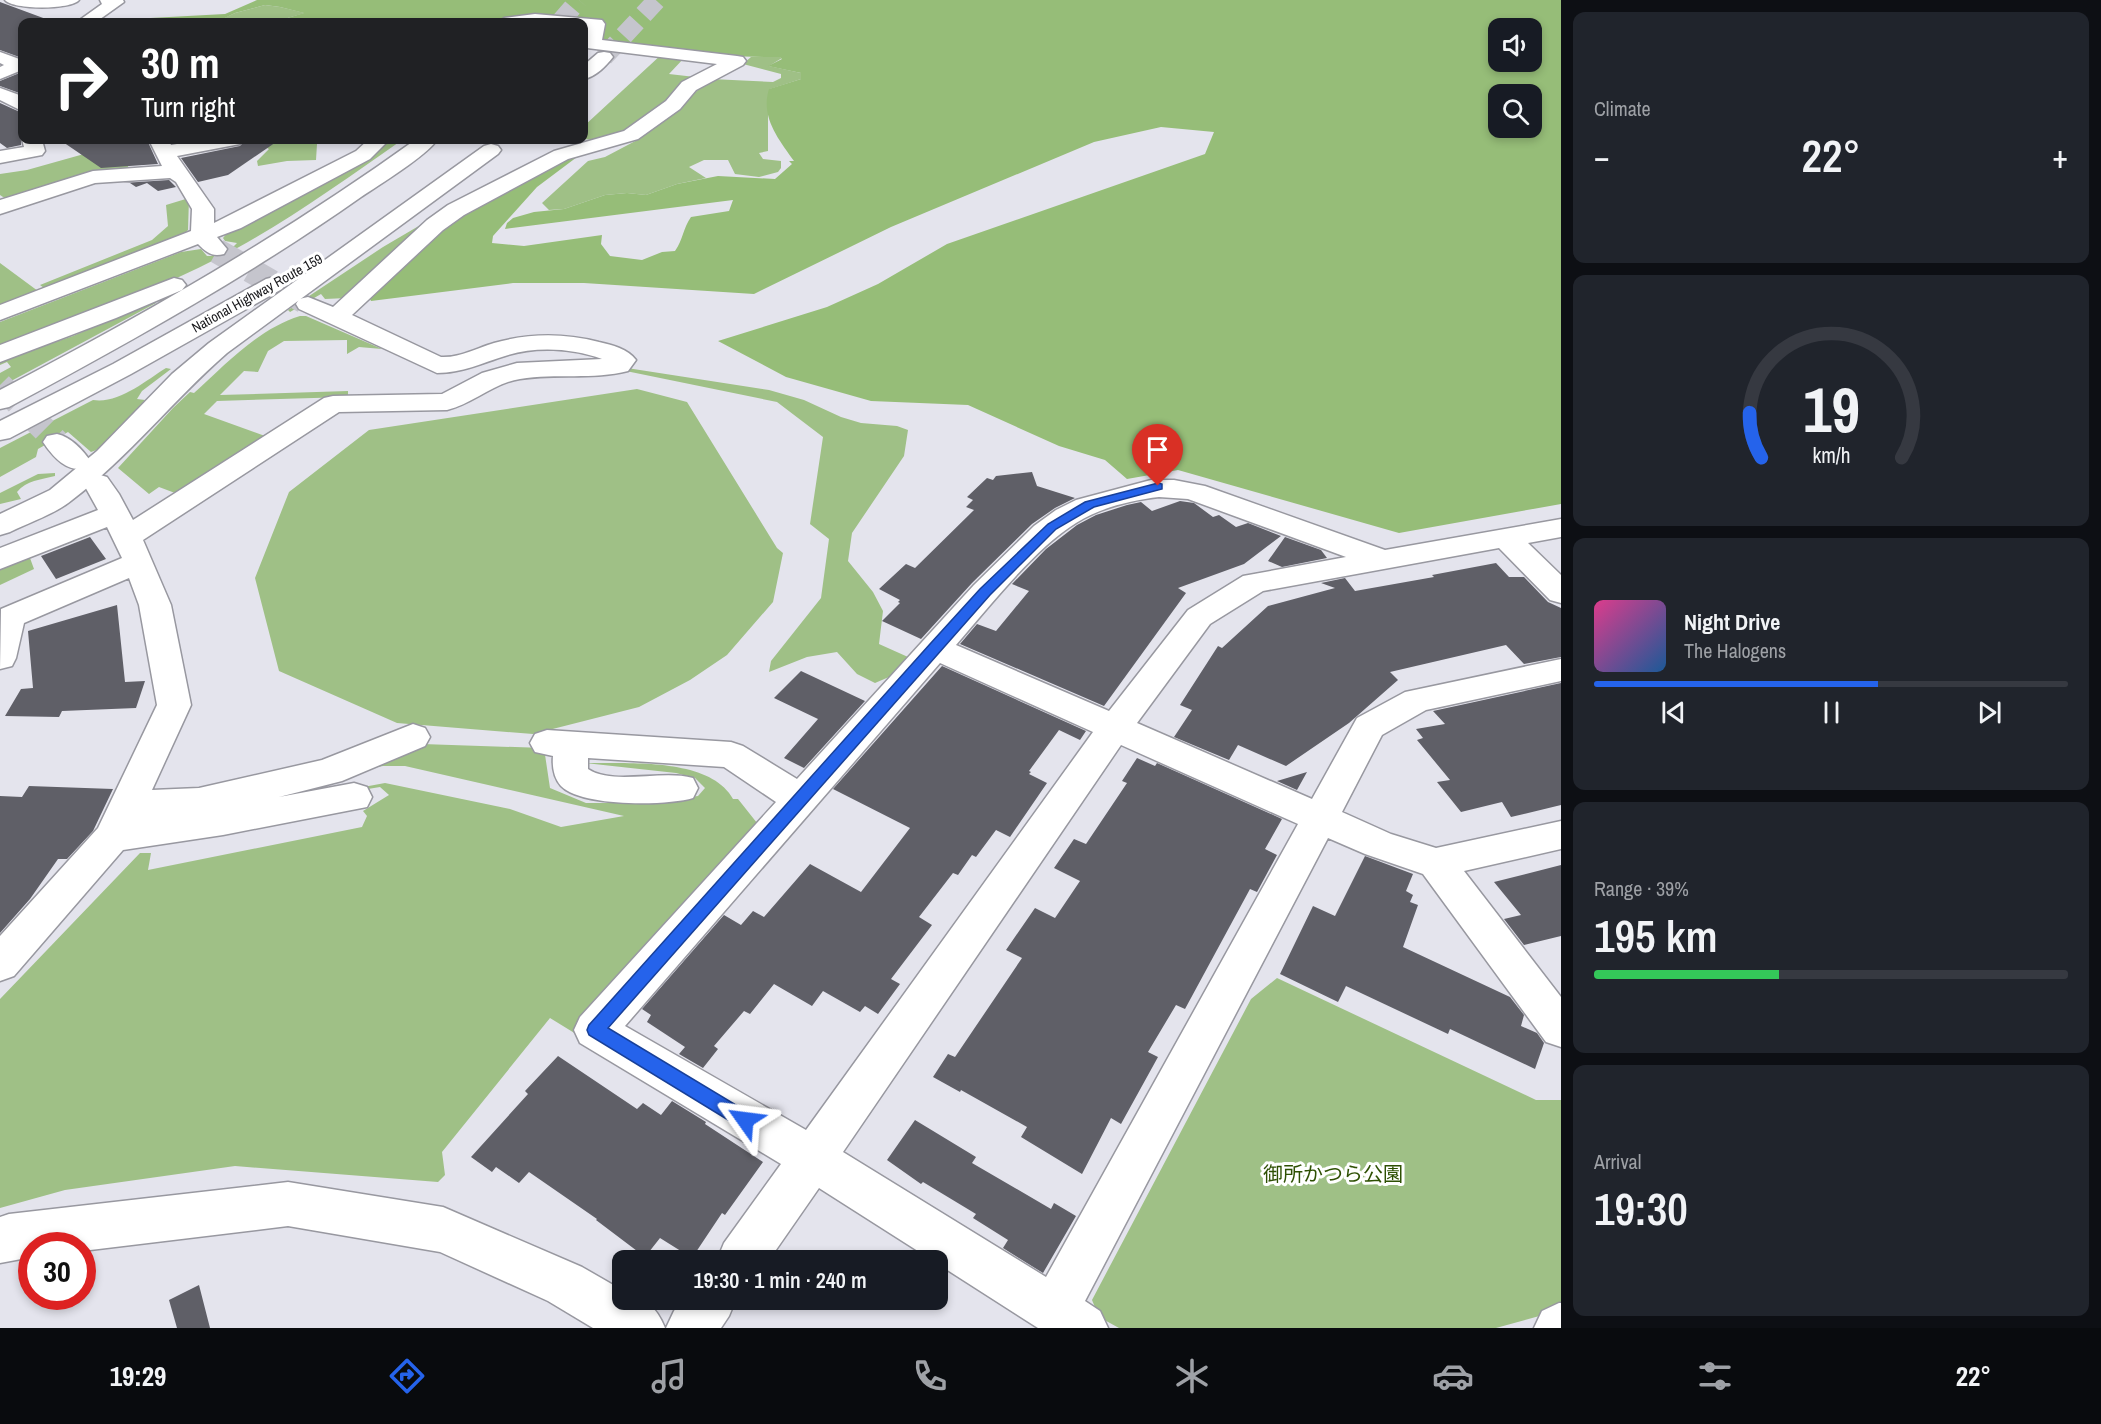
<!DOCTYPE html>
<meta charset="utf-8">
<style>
body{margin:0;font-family:"Archivo Narrow","Noto Sans JP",sans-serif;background:#20242c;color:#f1f3f6;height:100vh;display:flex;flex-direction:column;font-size:22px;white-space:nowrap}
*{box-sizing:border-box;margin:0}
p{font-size:20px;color:#9ea1a6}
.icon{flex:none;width:33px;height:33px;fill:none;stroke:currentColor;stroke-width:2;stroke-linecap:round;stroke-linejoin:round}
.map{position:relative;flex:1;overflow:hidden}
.side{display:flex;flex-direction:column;gap:12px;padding:12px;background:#0d0f14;width:540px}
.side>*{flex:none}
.top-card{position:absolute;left:18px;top:18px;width:570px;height:126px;border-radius:12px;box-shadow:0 3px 9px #0003;background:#202124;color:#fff;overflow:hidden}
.fabs{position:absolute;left:1488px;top:18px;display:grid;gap:12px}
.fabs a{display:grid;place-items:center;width:54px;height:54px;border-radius:12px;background:#171b24;box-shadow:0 3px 9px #0003;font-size:30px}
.speed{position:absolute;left:18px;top:1232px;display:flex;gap:12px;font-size:30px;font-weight:700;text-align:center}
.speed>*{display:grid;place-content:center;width:78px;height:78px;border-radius:50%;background:#171b24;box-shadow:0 3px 9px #0003;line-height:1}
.speed .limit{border:9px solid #d22;background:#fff;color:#111}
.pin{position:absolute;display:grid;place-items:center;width:51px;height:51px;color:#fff;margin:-62px -26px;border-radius:50% 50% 50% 0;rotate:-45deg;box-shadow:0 0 6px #0007}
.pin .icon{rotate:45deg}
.me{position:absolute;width:66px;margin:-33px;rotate:301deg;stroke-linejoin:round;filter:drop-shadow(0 0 4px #0008)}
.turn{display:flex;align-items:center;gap:21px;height:126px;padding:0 24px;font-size:27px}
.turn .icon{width:78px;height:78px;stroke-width:2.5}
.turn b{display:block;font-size:42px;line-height:51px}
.big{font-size:45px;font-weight:600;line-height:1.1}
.side .widget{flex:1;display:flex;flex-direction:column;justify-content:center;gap:9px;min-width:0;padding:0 21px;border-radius:12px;background:#20242c}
.side .dial{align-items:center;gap:0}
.dial svg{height:156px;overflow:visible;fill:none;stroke:#363941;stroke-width:7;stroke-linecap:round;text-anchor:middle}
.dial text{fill:#f1f3f6;stroke:none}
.song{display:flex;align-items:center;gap:18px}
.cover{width:72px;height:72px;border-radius:9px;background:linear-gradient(135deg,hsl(330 70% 55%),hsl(210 70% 35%))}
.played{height:6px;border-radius:3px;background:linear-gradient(90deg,#2563eb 60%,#363941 60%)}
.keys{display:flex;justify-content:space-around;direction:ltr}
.heat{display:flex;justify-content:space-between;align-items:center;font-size:33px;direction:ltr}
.charge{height:9px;border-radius:4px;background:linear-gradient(90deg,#34c759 39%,#363941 0)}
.trip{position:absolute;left:612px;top:1250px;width:336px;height:60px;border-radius:12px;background:#171b24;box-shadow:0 3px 9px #0003;font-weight:600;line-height:60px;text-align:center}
.dock{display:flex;height:96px;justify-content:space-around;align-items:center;background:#090b0e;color:#9ea1a6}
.dock .icon{width:42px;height:42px}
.dock .current{color:#2563eb}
.dock b{font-size:27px;color:#f1f3f6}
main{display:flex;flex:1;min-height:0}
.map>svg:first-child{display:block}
.green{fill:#9fc086}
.forest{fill:#96bd78;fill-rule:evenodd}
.building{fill:#5f5f67}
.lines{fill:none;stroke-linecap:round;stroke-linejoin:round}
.minor-tunnel{stroke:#c5c5cd;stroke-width:25;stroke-dasharray:25 13;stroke-linecap:butt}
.highway-tunnel{stroke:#c5c5cd;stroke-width:19;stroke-dasharray:19 10;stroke-linecap:butt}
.minor-casing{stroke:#9898a0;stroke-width:3}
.highway-casing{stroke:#9898a0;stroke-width:3}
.minor{fill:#fff;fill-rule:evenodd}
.highway{fill:#fff;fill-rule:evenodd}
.route{fill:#2563eb;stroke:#184099;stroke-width:1.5}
.labels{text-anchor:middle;stroke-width:6;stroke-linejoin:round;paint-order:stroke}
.far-street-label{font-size:14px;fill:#161619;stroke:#fff}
.near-park-label{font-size:20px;fill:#2e5003;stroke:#fff}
</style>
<main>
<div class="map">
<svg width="1561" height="1328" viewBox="0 0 1561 1328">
<rect width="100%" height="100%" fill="#e4e4ed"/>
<!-- green -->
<path class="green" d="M265 5 280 7 305 13 284 19 216 22 235 13Z
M662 54 685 57 669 74 695 77C665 105 627 146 584 139V126Z
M751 57H780L782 58 769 66 801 73V79L770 89 768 95V151L759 153 763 159 781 161V168L778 172 759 177 735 174 728 160H704L689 167 706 178 677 184 646 195 627 193 605 195 564 209 549 210 542 203 588 161 605 157 641 138 711 79 773 82 781 78V74L743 64Z
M253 140H313L317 144 316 160 287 161 258 166 257 161 269 149Z
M386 140H402C349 177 295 216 239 247 163 289 81 318 0 348V322L181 252 201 249 207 256H211L234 246 237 243 225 241 223 238 229 231 375 150Z
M116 145 130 170 6 199 0 195V174L27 170Z
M189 198 188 230 177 240 48 291 40 285 152 240 168 226 166 205Z
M434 217 347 298 325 299 321 294 290 312 288 310 383 247Z
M0 263 42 294 0 309Z
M154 301 156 303 0 387V373L11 367 7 362 0 365V361L73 336Z
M300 316H306L382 349 359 347 347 354V340L284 341 268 351 258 372 244 371 220 395 348 391V397L217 401 204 414 265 436 175 493 159 487 149 494 118 468 173 408 190 392 194 393C226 364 258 329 300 316Z
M166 368 171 369 142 391 137 399 145 400C131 417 113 446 91 452L68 432 38 449 36 457 0 477V448L93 400C119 404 145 381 166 368Z
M627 368 769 390 804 400 841 417 861 423 897 426 908 430 904 456 852 533 848 561 873 592 883 611 879 644 908 657 907 664 889 677 875 683 857 674 837 652 807 657 769 672 771 661 821 598 829 539 810 524 823 437 777 402 621 370Z
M637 389 687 402 777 548 783 553 773 602 727 655 690 680 639 707 533 734 397 723 279 671 255 578 289 492 369 430Z
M55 473V476C40 480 27 480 17 492L21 499 0 504V493L38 474Z
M74 535 88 536 30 558 34 569 0 585V566Z
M422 744 544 748 550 788 586 803H647L698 796 705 788 695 778 676 773 585 763C627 764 710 757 733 799H738L761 828 576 1034 550 1018 442 1152 445 1175 438 1182 235 1166 65 1190 0 1208V999L140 853H151L148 870 362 827 367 816 363 811 389 795 380 787 206 816 385 783 510 809 561 827 624 816 405 766H383L347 773Z
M1277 978 1536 1100H1561V1310L1496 1328H1119L1099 1317 1092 1300 1251 999Z"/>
<!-- forest -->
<path class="forest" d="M257 0H1561V504L1399 533 1178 470 1127 479 1105 460 1059 446 968 405 871 401 786 377 718 341 827 307 878 284 947 244 1205 154 1214 132 1161 127 1094 142 891 227 754 294 584 283H513L371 301 368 295 444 224 560 161 581 154 537 187 493 236 492 243 524 246 602 235 601 244 610 256 642 260 662 252 675 251C683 240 683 228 691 217L729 211 733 200 505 229 507 223 513 218 534 212 564 209 605 195 627 193 646 195 677 184 718 176 775 179 792 164 789 161H794C779 140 760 117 769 89L801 79V73L768 66 782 59 780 57C721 58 661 50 603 40L602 25 598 19 504 20 497 22H141L132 19 225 14ZM265 5 280 7 304 13 284 19 217 22 235 13ZM1498 28H1532V62H1498ZM1498 94H1532V128H1498Z"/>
<!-- building -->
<path class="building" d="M0 2 54 22H22V58L0 50Z
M22 72V94L0 86V81Z
M0 103 22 113 21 145 7 148 0 143Z
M60 140H147L158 164 101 168Z
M245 140H279L228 175 198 182 181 158 240 146Z
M169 180 176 187 158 191 147 183 136 187 130 183H123Z
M1032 472 1037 486 1075 498 1055 508 1032 524 972 583 921 639 882 621 900 603 898 602 900 600 879 589 906 564 915 568 974 510 966 507 973 500 967 497 987 478 993 480 996 476Z
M1180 501 1194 503 1213 517 1219 515 1236 527 1248 523 1281 536 1244 564 1178 588 1186 593 1104 706 960 644 977 624 996 631 1029 591 1012 584 1046 549 1077 525 1096 515 1127 505 1141 502 1152 511Z
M90 537 106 559 56 579 41 556Z
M1285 537 1321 550 1327 558 1282 567 1268 561Z
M1496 563 1509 577H1524L1548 602 1561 608V657L1524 664 1506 645 1390 672 1398 680 1349 723 1286 766 1238 745 1229 760 1174 737 1192 710 1180 705 1218 646 1222 648 1268 606 1335 588 1321 583 1345 578 1355 591 1434 577 1432 575Z
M117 605 125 682 145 681 136 708 62 711 59 717 5 716 21 689 33 688 28 631Z
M942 666 1086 731 1080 740 1059 730 1029 771 1031 772 1029 774 1047 783 1010 837 996 830 976 857 972 855 958 875 953 873 919 917 932 925 891 979 900 984 878 1014 865 1006 860 1012 823 991 812 1006 774 984 750 1014 744 1011 714 1046 718 1049 703 1068 679 1054 685 1047 647 1022 651 1015 642 1009 724 915 741 925 753 911 764 917 810 864 861 892 910 828 833 789Z
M801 671 865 701 804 768 784 758 818 719 774 698Z
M1561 683V805L1511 817 1502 802 1461 812 1437 782 1450 780 1417 740 1423 738 1416 729 1445 724 1433 711Z
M1137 758 1155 766 1157 763 1282 819 1265 849 1277 855 1257 892 1250 889 1185 1009 1176 1005 1148 1052 1158 1057 1121 1124 1111 1118 1082 1174 1021 1137 1027 1127 961 1090 960 1092 933 1077 948 1054 955 1057 1022 958 1006 950 1035 908 1055 918 1080 881 1054 868 1074 839 1086 844 1127 783 1122 781Z
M1307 772 1297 790 1277 781Z
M29 786 113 789 93 831 67 859H58L30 899 0 933V796L22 797Z
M1365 856 1413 874 1406 891 1413 895 1410 902 1418 905 1403 947 1510 997 1524 1015 1521 1026 1537 1033 1544 1043 1535 1069 1450 1029 1448 1034 1346 986 1338 1002 1280 974 1313 906 1335 916Z
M1561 865V936L1524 945 1504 919 1521 915 1494 882Z
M558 1056 637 1109 643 1103 661 1115 672 1101 706 1122 705 1124 763 1162 725 1215 722 1213 692 1258 660 1238 645 1257 596 1220 597 1219 529 1172 519 1183 496 1167 492 1172 471 1157 528 1094 525 1091Z
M915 1120 976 1157 972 1163 1051 1209 1054 1203 1076 1216 1043 1273 1003 1248 1008 1240 973 1218 976 1214 923 1182 921 1184 887 1160Z
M199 1285 210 1328H177L169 1300Z"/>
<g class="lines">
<!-- minor-tunnel -->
<path class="minor-tunnel" d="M217 251 304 301
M0 385 57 442"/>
<!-- highway-tunnel -->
<path class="highway-tunnel" d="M560 22 579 0
M604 57 657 0"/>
<!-- minor casing -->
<g class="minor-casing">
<path id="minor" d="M5 0H79C71 10 13 10 5 0Z
M100 0H123L124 2 96 22H84L81 19 102 4Z
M535 14 602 20 605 24 602 40 737 56 743 57 746 61 743 65 696 90 680 109 638 139 568 159 464 215 443 230 352 315 441 357C460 358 477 348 494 343 530 333 564 333 599 342 612 345 628 349 636 360L628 371C593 380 556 373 520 379 493 383 473 404 447 410L339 412 143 540 171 605 191 705 152 790 199 788 322 760 413 724 425 728 430 737 425 746 342 781 279 797 354 783 367 787 372 797 367 807 223 835 123 850 14 976 0 981V936L98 828 157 705 139 605 129 578 24 623 16 658 12 666 0 669 1 609 122 558 107 527 0 569V548L98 510 83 483 87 477 97 474 107 477 119 494 133 520 324 398 333 396 442 394 482 373 517 363 602 359C572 348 535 346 505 356 482 363 462 373 437 373L299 309 296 304 299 299 308 297 333 307 427 220 448 205 554 151 624 131 666 101 682 82 717 64 587 48 584 44 587 28H584V22H501L504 18Z
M0 52 22 60V70L0 79V67L4 65 0 63Z
M0 88 22 96V111L0 100Z
M22 139 42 140 45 151 42 155 0 163V151L24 147Z
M149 140H169L171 145 201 140H243L240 144 177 156 214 209V223L356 151 368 140H389L370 159 241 228 217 237 227 249 224 254C212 257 207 253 198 244L0 320V305L191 231 192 209 176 182 170 178 95 183 0 214V200L93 171 162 166Z
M57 434C71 437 83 450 91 462L87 468C67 473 54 458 43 442L47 436Z
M1151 480H1174L1205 486 1385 550 1561 519V537L1528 543 1561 575V603L1550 600 1499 548 1263 591 1210 624 1137 723 1312 799 1357 718 1405 692 1561 659V681L1426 710 1382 735 1342 812 1391 834 1436 848 1561 821V849L1464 871 1561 997V1047L1546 1042 1423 874 1365 854 1328 838 1085 1301 1100 1311 1108 1328H1038L938 1264V1260H932L819 1188 769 1260H717L724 1243 781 1164 580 1043 574 1030 580 1017 776 802 724 767 588 758V769C614 786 662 769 693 778L698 788 693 798C667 806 581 807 561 786 554 778 552 767 553 756L535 752 530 743 535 734 547 730 731 742 743 746 797 779 974 585 1034 526 1056 510 1076 500ZM1159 497 1188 499 1346 557 1243 576 1188 610 1109 711 956 645C989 607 1034 549 1076 523 1099 508 1132 500 1159 497ZM940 663 1093 732 806 1130 625 1026ZM1121 745 1298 824 1046 1277 843 1152Z
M288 1182 443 1207 582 1267 622 1290V1299C647 1299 656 1306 665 1328H593L548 1301 440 1252 288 1226 82 1251V1245H32V1257L0 1263V1217L9 1214Z
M682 1299H736L729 1316 721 1328H666L674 1311Z
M1559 1303H1561V1328H1534L1542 1311Z"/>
</g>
<!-- highway casing -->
<g class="highway-casing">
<path id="highway" d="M604 52 610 53 613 57C606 66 595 77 584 79V65L598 53Z
M415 140H437C426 156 379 185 361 197 249 276 130 342 9 407L0 409V390C144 315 283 235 415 140Z
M491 144 498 146 501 150 498 154 227 353C173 400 129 457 72 500 55 514 30 522 10 532L0 535V514L50 490 97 451 172 374 209 343 484 146Z
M274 277 282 279 286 284 282 289 131 374 10 438 0 440V421L113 364 266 279Z
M174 278 182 280 186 285 182 290 116 318 0 362V345Z"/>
</g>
<!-- minor -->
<use href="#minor" class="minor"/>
<!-- highway -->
<use href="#highway" class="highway"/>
</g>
<!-- route -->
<path class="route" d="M1158 483 1162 484V489L1094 507 1056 529 990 595 608 1028 751 1114 754 1120 751 1126 745 1128 738 1126 589 1035 587 1030 589 1025 930 644 980 589 1048 524 1085 502Z"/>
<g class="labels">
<!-- far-street labels -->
<g class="far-street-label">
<text transform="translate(257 293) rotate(-29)" y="5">National Highway Route 159</text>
</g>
<!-- near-park labels -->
<g class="near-park-label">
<text x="1333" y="1181">御所かつら公園</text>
</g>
</g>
</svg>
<div class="fabs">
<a><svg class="icon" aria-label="sound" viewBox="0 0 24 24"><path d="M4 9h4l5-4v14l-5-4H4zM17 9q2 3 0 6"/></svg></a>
<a><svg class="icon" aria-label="search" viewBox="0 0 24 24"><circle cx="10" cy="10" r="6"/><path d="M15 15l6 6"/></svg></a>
</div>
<div class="speed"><div class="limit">30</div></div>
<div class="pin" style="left:1158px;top:486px;background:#d93025"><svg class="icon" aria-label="arrive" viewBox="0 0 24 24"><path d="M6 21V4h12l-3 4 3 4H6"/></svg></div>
<svg class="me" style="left:745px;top:1120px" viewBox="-20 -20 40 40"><path d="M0-17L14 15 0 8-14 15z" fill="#2563eb" stroke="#fff" stroke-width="4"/></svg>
<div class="trip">19:30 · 1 min · 240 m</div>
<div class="top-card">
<div class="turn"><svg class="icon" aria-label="right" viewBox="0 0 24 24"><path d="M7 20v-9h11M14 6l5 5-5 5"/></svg><div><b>30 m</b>Turn right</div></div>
</div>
</div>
<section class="side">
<div class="widget"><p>Climate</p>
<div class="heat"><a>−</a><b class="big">22°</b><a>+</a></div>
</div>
<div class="widget dial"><svg viewBox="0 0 100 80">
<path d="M14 69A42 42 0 1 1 86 69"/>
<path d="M14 69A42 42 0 0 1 8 46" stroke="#2563eb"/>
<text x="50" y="56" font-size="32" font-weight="700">19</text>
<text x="50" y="72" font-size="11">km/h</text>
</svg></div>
<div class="widget">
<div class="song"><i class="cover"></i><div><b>Night Drive</b><p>The Halogens</p></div></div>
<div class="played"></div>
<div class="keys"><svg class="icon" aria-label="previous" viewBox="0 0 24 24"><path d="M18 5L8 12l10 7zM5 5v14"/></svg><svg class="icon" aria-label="pause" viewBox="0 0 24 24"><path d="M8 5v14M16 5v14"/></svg><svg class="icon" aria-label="next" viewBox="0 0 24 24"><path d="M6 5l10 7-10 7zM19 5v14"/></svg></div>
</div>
<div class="widget"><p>Range · 39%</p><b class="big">195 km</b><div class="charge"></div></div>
<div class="widget"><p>Arrival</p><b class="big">19:30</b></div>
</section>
</main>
<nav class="dock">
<b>19:29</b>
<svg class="icon current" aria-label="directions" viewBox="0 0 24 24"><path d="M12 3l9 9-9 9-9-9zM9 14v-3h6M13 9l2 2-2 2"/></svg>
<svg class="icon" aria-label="music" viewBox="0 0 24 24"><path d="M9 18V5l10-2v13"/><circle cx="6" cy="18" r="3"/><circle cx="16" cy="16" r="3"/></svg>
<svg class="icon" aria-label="phone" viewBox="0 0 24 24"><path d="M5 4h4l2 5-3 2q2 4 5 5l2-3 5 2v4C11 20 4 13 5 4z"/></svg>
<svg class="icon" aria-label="climate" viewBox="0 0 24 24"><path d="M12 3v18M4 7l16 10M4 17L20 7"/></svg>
<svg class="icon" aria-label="car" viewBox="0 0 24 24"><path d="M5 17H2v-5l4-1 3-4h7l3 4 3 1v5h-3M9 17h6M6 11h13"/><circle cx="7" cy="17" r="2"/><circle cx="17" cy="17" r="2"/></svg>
<svg class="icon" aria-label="filters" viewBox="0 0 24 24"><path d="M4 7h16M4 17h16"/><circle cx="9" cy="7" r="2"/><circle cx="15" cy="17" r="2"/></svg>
<b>22°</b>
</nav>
